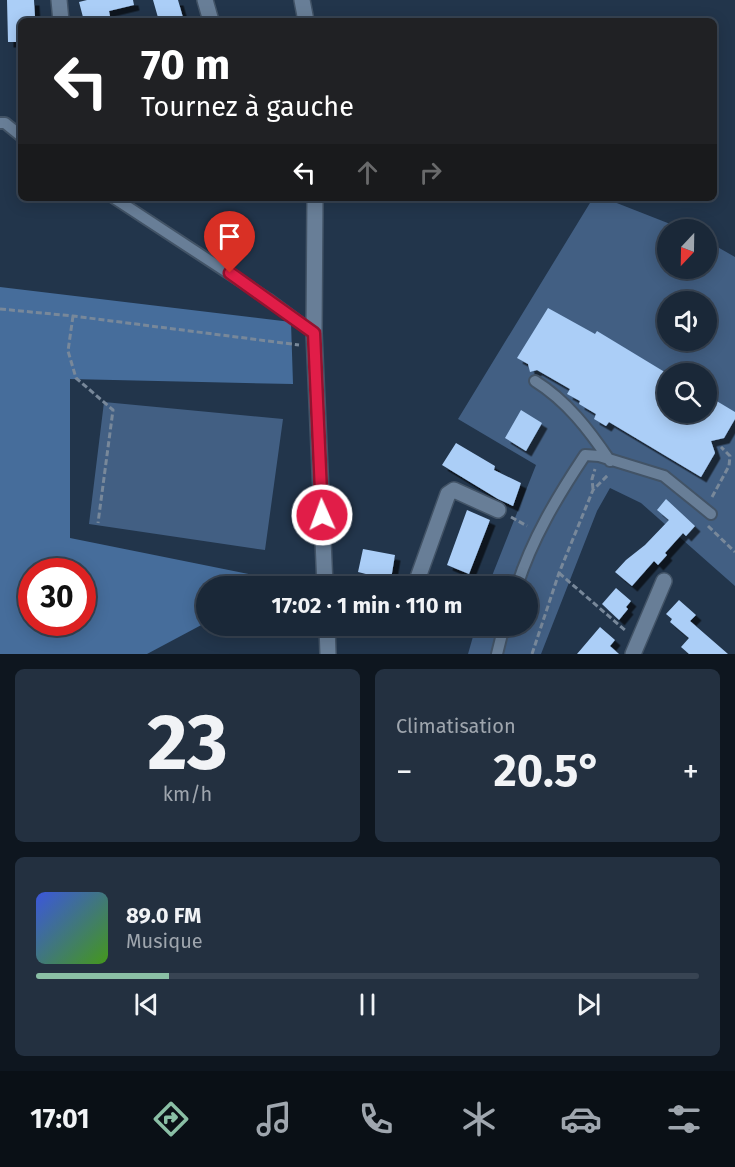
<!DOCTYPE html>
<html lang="fr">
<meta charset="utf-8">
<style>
body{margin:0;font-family:"Fira Sans",sans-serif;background:#233040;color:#f1f3f6;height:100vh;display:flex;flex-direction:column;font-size:22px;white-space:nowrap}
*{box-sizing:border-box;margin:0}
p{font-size:20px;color:#9fa6ae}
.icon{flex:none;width:33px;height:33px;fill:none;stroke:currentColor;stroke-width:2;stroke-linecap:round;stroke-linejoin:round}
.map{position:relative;height:654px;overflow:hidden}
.sheet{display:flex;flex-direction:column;gap:15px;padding:15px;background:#0e161f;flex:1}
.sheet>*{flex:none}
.guide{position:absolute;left:18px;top:18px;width:699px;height:183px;border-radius:9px;box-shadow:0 3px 15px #0003,0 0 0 2px #384453;background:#202124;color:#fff;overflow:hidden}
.needle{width:39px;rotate:202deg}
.tools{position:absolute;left:657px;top:219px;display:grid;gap:12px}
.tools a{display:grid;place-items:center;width:60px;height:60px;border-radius:50%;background:#1a2838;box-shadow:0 3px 15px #0003,0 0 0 2px #384453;font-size:30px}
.speed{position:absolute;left:18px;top:558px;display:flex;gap:12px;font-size:30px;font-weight:700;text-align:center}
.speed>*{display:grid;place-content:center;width:78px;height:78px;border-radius:50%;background:#1a2838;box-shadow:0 3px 15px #0003,0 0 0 2px #384453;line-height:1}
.speed .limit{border:9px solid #d22;background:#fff;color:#111}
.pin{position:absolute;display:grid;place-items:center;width:51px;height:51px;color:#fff;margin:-62px -26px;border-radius:50% 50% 50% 0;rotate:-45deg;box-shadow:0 0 6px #0007}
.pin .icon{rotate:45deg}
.me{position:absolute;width:66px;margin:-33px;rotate:358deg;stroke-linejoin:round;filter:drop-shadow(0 0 4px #0008)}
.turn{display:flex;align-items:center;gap:21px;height:126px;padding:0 24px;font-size:27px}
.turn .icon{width:78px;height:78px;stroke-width:2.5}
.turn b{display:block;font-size:42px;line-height:51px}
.lanes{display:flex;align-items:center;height:57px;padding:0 24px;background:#0003;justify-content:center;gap:30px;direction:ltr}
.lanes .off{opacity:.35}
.big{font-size:45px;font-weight:700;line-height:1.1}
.sheet .card{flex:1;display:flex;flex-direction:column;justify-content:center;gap:9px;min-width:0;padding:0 21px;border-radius:9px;background:#233040}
.sheet .dial{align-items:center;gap:0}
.dial b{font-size:78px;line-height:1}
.song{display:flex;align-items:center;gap:18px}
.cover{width:72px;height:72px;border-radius:9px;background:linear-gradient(135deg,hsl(230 70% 55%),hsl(100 70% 35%))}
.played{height:6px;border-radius:3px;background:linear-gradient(90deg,#8abfa5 20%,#384453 20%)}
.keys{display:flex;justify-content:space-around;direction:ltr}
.heat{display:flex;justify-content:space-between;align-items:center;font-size:33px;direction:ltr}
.sheet .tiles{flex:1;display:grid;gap:15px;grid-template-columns:1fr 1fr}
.card:last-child{grid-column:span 2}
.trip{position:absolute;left:196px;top:576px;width:342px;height:60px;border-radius:30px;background:#1a2838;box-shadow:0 3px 15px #0003,0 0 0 2px #384453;font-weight:700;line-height:60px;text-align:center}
.dock{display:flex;height:96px;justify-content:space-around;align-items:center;background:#0a1016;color:#9fa6ae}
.dock .icon{width:42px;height:42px}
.dock .current{color:#8abfa5}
.dock b{font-size:27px;color:#f1f3f6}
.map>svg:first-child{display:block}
.green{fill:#425f83;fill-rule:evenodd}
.forest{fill:#466d9b;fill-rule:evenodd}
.building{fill:#abcef7;filter:url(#shadow)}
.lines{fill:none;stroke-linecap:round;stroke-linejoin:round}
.service-casing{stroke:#425366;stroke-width:14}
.minor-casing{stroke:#425366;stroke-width:18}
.path{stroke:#78889a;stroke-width:3;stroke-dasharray:6 3;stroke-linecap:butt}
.service{stroke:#687e97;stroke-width:10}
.minor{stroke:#687e97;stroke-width:15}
.route-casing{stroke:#92132f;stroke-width:15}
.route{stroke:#e11d48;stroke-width:10}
</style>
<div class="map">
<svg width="735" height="654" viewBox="0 0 735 654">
<defs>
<filter id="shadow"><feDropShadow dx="5.5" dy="5.5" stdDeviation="0" flood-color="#0009"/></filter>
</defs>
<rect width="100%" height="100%" fill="#22354b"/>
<!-- green -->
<path class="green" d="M593 198H604L683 229 668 230V268H706L707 241 735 257V586L641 503 610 488 597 511 541 654H468L476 626H528V586H488L536 465 458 419ZM668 302H706V340H668ZM668 374H706V412H668Z
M104 402 283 419 265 550 89 524Z"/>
<!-- forest -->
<path class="forest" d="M0 287 291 322 293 384 70 379V538L283 581 274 586H207V622L147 654H0ZM32 572H82V622H32Z"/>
<!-- building -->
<path class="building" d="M7 0H34L35 17H33V21H21V42H8Z
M87 0H133L134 5 109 11 111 21H84L79 2Z
M153 0H178L184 21H159Z
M548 308 595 334 597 331 668 374V412H708L715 400 735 412V419L724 438 711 441 715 453 701 477 609 422 606 426 594 419 596 414 579 404 580 401 567 394 570 389 537 370 530 372 528 364 517 358Z
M521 410 542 423 526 451 505 438Z
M456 443 495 466 494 470 521 483 513 506 498 499 442 465Z
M666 499 695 526 686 536 683 533 665 553 667 555 658 565 654 561 632 586 615 572 626 560 645 545 669 520 657 510Z
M467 510 490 520 469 574 447 565Z
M363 549 395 555 391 579 383 578 382 586H364L366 574 358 572Z
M616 588 631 601 626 607 628 609 619 620 602 604Z
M679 600 696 615 690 621 728 654H689L681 647 689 638 670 622 672 619 666 614Z
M600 627 615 640 610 646 619 654H577Z"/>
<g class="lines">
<!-- service casing -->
<g class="service-casing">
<path id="service" d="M0 123H5L21 136
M114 198 268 299 314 333
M535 381C567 401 589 430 610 461
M517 586C532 539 557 497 585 455L599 456 664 476 711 514
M497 654 504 626"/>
</g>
<!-- minor casing -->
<g class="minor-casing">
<path id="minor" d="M59 0 61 21
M205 0 211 21
M302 0 306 21
M315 198 314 333 325 586
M415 586 448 494 454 490 498 510
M327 626 328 654
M633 654 664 581"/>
</g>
<!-- path -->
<path class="path" d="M0 309 73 316 299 345
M73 316 68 351 76 378 113 410 98 523
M593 489 592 479 595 469
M712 497 729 466 730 456 721 447
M511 517 527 526
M708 526 735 552
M559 573 626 631
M532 654 559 573 593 490 608 475"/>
<!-- service -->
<use href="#service" class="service"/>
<!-- minor -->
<use href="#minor" class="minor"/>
</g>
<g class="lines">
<!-- route casing -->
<g class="route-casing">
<path id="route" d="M230 273 314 333 322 515"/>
</g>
<!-- route -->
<use href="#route" class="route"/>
</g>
</svg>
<div class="tools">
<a><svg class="needle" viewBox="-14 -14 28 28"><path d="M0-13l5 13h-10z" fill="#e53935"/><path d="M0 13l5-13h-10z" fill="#9fa6ae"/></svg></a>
<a><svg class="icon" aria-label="sound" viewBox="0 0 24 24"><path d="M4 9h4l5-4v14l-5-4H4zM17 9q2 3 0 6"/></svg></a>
<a><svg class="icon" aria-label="search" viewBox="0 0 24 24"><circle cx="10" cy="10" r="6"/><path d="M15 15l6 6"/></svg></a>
</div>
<div class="speed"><div class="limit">30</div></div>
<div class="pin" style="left:230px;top:273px;background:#d93025"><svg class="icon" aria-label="arrive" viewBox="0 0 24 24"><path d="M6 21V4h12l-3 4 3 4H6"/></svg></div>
<svg class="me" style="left:322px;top:515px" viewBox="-20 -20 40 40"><circle r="17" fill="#e11d48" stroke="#fff" stroke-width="3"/><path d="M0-11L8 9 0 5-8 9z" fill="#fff"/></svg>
<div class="trip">17:02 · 1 min · 110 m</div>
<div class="guide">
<div class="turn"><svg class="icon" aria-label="left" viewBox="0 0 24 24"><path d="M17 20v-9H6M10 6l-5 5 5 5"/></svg><div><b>70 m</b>Tournez à gauche</div></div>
<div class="lanes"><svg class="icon" aria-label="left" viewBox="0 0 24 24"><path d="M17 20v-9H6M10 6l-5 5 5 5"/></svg><svg class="icon off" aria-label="ahead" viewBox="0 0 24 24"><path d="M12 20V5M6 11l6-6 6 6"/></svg><svg class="icon off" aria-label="right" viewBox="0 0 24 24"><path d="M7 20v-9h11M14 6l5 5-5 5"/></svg></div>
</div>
</div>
<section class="sheet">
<div class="tiles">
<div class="card dial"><b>23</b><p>km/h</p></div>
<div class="card"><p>Climatisation</p>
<div class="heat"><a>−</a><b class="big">20.5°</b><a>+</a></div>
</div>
<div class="card">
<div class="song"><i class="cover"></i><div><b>89.0 FM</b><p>Musique</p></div></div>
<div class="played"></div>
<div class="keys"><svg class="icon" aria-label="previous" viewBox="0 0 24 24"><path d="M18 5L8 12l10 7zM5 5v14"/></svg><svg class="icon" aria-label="pause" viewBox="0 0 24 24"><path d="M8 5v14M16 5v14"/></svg><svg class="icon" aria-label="next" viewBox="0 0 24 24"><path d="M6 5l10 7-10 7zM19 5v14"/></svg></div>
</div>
</div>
</section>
<nav class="dock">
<b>17:01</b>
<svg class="icon current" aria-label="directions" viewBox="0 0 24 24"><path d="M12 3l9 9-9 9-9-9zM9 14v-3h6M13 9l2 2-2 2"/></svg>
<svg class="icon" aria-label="music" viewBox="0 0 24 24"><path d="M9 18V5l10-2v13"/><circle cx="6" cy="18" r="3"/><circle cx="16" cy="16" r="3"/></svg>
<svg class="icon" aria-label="phone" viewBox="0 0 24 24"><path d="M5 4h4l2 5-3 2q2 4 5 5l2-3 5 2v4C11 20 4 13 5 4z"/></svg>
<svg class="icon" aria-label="climate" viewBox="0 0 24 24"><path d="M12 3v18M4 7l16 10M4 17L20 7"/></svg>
<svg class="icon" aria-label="car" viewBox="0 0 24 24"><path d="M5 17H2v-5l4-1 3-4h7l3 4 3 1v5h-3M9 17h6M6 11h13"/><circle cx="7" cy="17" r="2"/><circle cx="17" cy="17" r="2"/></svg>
<svg class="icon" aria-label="filters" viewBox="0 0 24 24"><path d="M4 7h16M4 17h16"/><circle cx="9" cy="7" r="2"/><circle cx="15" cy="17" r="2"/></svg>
</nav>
